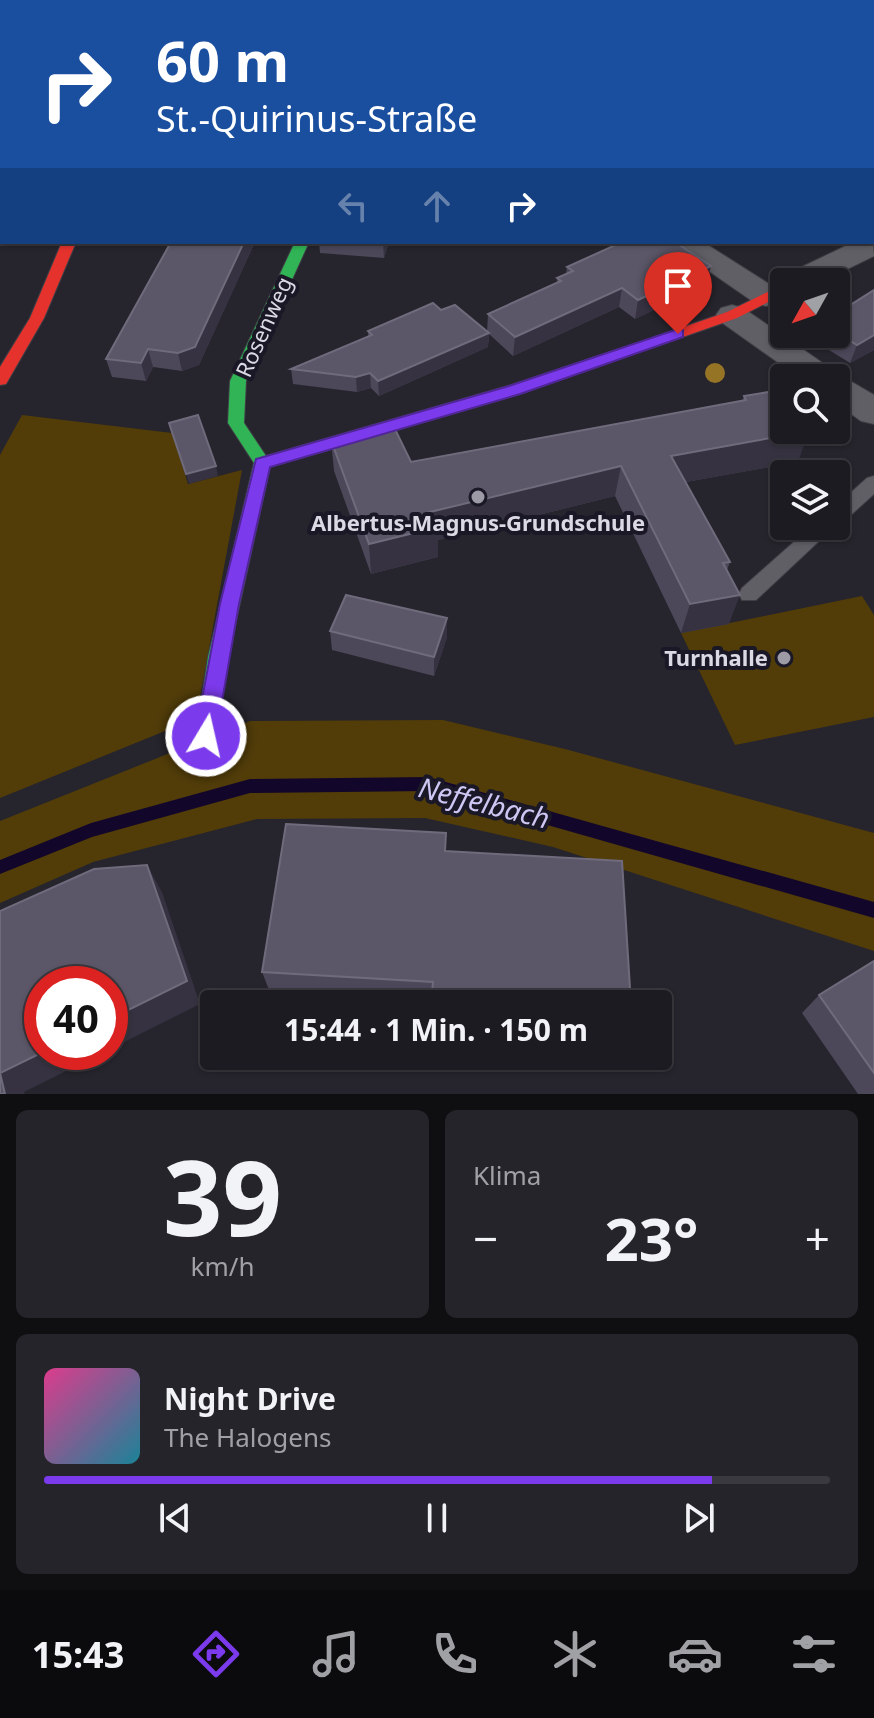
<!DOCTYPE html>
<html lang="de">
<meta charset="utf-8">
<style>
body{margin:0;font-family:"Noto Sans",sans-serif;background:#25242a;color:#f1f3f6;height:100vh;display:flex;flex-direction:column;font-size:30px;white-space:nowrap}
*{box-sizing:border-box;margin:0}
p{font-size:26px;color:#a0a1a5}
.icon{flex:none;width:44px;height:44px;fill:none;stroke:currentColor;stroke-width:2;stroke-linecap:round;stroke-linejoin:round}
.map{position:relative;height:1094px;overflow:hidden}
.details{display:flex;flex-direction:column;gap:16px;padding:16px;background:#0f0f12;flex:1}
.details>*{flex:none}
.top-card{position:absolute;left:0px;top:0px;width:874px;height:244px;box-shadow:0 2px 6px #0004,0 0 0 2px #3a393f;background:#1a4fa0;color:#fff;overflow:hidden}
.needle{width:52px;rotate:230deg}
.controls{position:absolute;left:770px;top:268px;display:grid;gap:16px}
.controls a{display:grid;place-items:center;width:80px;height:80px;border-radius:8px;background:#1c1b21;box-shadow:0 2px 6px #0004,0 0 0 2px #3a393f;font-size:40px}
.speed{position:absolute;left:24px;top:966px;display:flex;gap:16px;font-size:40px;font-weight:700;text-align:center}
.speed>*{display:grid;place-content:center;width:104px;height:104px;border-radius:50%;background:#1c1b21;box-shadow:0 2px 6px #0004,0 0 0 2px #3a393f;line-height:1}
.speed .limit{border:12px solid #d22;background:#fff;color:#111}
.pin{position:absolute;display:grid;place-items:center;width:68px;height:68px;color:#fff;margin:-82px -34px;border-radius:50% 50% 50% 0;rotate:-45deg;box-shadow:0 0 8px #0007}
.pin .icon{rotate:45deg}
.me{position:absolute;width:88px;margin:-44px;rotate:9deg;stroke-linejoin:round;filter:drop-shadow(0 0 6px #0008)}
.turn{display:flex;align-items:center;gap:28px;height:168px;padding:0 24px;font-size:36px}
.turn .icon{width:104px;height:104px;stroke-width:2.5}
.turn b{display:block;font-size:56px;line-height:68px}
.lanes{display:flex;align-items:center;height:76px;padding:0 24px;background:#0003;justify-content:center;gap:40px;direction:ltr}
.lanes .off{opacity:.35}
.big{font-size:60px;font-weight:700;line-height:1.1}
.details .card{flex:1;display:flex;flex-direction:column;justify-content:center;gap:12px;min-width:0;padding:0 28px;border-radius:12px;background:#25242a}
.details .dial{align-items:center;gap:0}
.dial b{font-size:104px;line-height:1}
.song{display:flex;align-items:center;gap:24px}
.cover{width:96px;height:96px;border-radius:12px;background:linear-gradient(135deg,hsl(330 70% 55%),hsl(190 70% 35%))}
.played{height:8px;border-radius:4px;background:linear-gradient(90deg,#7c3aed 85%,#3a393f 85%)}
.keys{display:flex;justify-content:space-around;direction:ltr}
.heat{display:flex;justify-content:space-between;align-items:center;font-size:44px;direction:ltr}
.details .tiles{flex:1;display:grid;gap:16px;grid-template-columns:1fr 1fr}
.card:last-child{grid-column:span 2}
.trip{position:absolute;left:200px;top:990px;width:472px;height:80px;border-radius:8px;background:#1c1b21;box-shadow:0 2px 6px #0004,0 0 0 2px #3a393f;font-weight:700;line-height:80px;text-align:center}
.tab-bar{display:flex;height:128px;justify-content:space-around;align-items:center;background:#0b0b0d;color:#a0a1a5}
.tab-bar .icon{width:56px;height:56px}
.tab-bar .selected{color:#7c3aed}
.tab-bar b{font-size:36px;color:#f1f3f6}
.map>svg:first-child{display:block}
.green{fill:#523d09}
.lines{fill:none;stroke-linecap:round;stroke-linejoin:round}
.stream{fill:#12062a;fill-rule:evenodd}
.lane-casing{stroke:#403f46;stroke-width:2}
.street-casing{stroke:#403f46;stroke-width:2}
.fast-casing{stroke:#403f46;stroke-width:2}
.jam-casing{stroke:#403f46;stroke-width:2}
.lane{fill:#605f65;fill-rule:evenodd}
.street{fill:#605f65;fill-rule:evenodd}
.fast{fill:#30b455;fill-rule:evenodd}
.jam{fill:#e5322d;fill-rule:evenodd}
.tree{fill:#957426}
.wall{fill:#4c4759}
.shaded-wall{fill:#363241}
.building{fill:#5b5768;stroke:#6f6b7c;stroke-width:2}
.route{fill:#7c3aed;stroke:#51269a;stroke-width:2}
.poi-dot{fill:#9c9aa4;stroke:#1a1826;stroke-width:3}
.labels{text-anchor:middle;stroke-width:8;stroke-linejoin:round;paint-order:stroke}
.street-label{font-size:22px;fill:#dbdae4;stroke:#1a1826}
.poi-label{font-size:22px;font-weight:bold;fill:#dbdae4;stroke:#1a1826}
.near-water-label{font-size:28px;font-style:italic;fill:#cec7f4;stroke:#1a1826}
</style>
<div class="map">
<svg width="874" height="1094" viewBox="0 0 874 1094">
<rect width="100%" height="100%" fill="#26242c"/>
<!-- green -->
<path class="green" d="M22 415 172 433 188 484 242 470 199 702 175 727 0 798V455Z
M862 596 874 615V717L735 745 681 633Z
M443 720 565 749 874 833V951L553 847 425 818 257 819 93 862 0 903V821L250 721Z"/>
<g class="lines">
<!-- stream -->
<path class="stream" d="M428 777 874 902V918L428 791 250 793 92 837 0 874V860L91 823 250 779Z"/>
<!-- lane casing -->
<g class="lane-casing">
<path id="lane" d="M874 476V494L843 522 836 524V506L867 478Z
M812 526H835L756 600H742L739 594 742 588Z"/>
</g>
<!-- street casing -->
<g class="street-casing">
<path id="street" d="M872 235 874 256 821 282H784V287L780 282 785 275 854 242H872Z
M667 242H703L777 289 782 296 777 303 766 306 755 303Z
M732 305 743 308 840 375 874 395V424L861 421 836 403V378H800L721 322 716 315 721 308Z"/>
</g>
<!-- fast casing -->
<g class="fast-casing">
<path id="fast" d="M152 0H162V2H152Z
M295 242H309L246 381 244 423 266 456 508 386 652 338 657 336 664 341 662 344 520 394 270 467 228 657 216 736 213 742 206 745 199 742 196 736 208 657 254 463 228 423 230 381Z"/>
</g>
<!-- jam casing -->
<g class="jam-casing">
<path id="jam" d="M62 242H76L44 318 6 384 0 385V367L30 318Z
M784 284V294L737 318 657 346 650 341 652 338 727 312Z"/>
</g>
<!-- lane -->
<use href="#lane" class="lane"/>
<!-- street -->
<use href="#street" class="street"/>
<!-- fast -->
<use href="#fast" class="fast"/>
<!-- jam -->
<use href="#jam" class="jam"/>
</g>
<!-- trees -->
<circle class="tree" cx="715" cy="373" r="10"/>
<!-- wall -->
<path class="wall" d="M874 0V37L872 36V2Z
M171 242H255L199 365 182 371 153 367 146 381 112 377 106 359Z
M319 242H389L384 258 320 253Z
M567 267 706 285 635 319 619 307 513 356 489 334 488 347 379 396 371 388 357 392 293 384 291 369 368 337V331L441 310 487 332 488 314 557 283V278L566 274Z
M836 314 874 350 850 363 816 342 818 334H836Z
M744 396 798 462 686 482 730 562 727 570 729 624 681 633 615 496 438 540V557L371 574 334 471 331 440 411 462 742 401Z
M330 631 447 637 434 676 332 650Z
M445 851 631 1004H425L271 995 262 972Z
M874 961V1094H858L802 1013 819 995Z"/>
<!-- shaded-wall -->
<path class="shaded-wall" d="M874 199V215L872 216V200Z
M244 242H255L199 365 182 371 178 353Z
M383 242H389L384 258Z
M711 266 706 285 635 319 638 300Z
M622 288 619 307 513 356 515 337Z
M489 333 488 347 379 396 378 381Z
M874 335V350L850 363 857 345Z
M148 349 153 367 146 381 141 363Z
M370 373 371 388 357 392 356 377Z
M809 431 798 462 664 486 671 456Z
M216 466 218 476 189 484 186 474Z
M621 466 615 496 438 540V557L371 574 369 544 430 512Z
M740 595 729 624 681 633 690 604Z
M447 618V637L434 676V657Z
M147 865 162 892 200 1004 110 1049V1019Z
M43 1052H104L24 1092 25 1094H5L0 1073Z"/>
<!-- building -->
<path class="building" d="M256 0H304L303 2H255Z
M419 0H468L467 2H418Z
M538 0H580V2H537Z
M672 0H874V19L872 18V2H669Z
M874 157V199L872 200V158Z
M171 242H244L195 347 178 353 148 349 141 363 106 359Z
M622 242H675L711 266 638 300 622 288 515 337 488 314 561 281 557 278 573 271 567 267Z
M874 290V335L857 345 836 332V314Z
M433 303 441 310 455 305 489 333 378 381 370 373 356 377 291 369 372 335 368 331Z
M781 390 784 394V430H808L809 431 671 456 730 562 723 563 740 595 690 604 621 466 430 512 438 527 369 544 331 440 395 429 411 462 746 400 744 396Z
M198 415 216 466 186 474 169 423Z
M346 595 447 618 434 657 330 631Z
M286 824 446 833 445 851 622 861 631 1004H431L433 982 262 972Z
M147 865 187 981 110 1019V984H42V1052H43L0 1073 5 1094H0V911L94 869Z
M874 961V1073L819 995Z"/>
<!-- route -->
<path class="route" d="M678 329 683 330V337L520 394 270 467 239 604 216 736 213 743H198L195 736 220 604 256 459 509 386Z"/>
<!-- markers -->
<g class="poi-dot">
<circle cx="478" cy="497" r="8"/>
<circle cx="784" cy="658" r="8"/>
</g>
<g class="labels">
<!-- street labels -->
<g class="street-label">
<text transform="translate(264 327) rotate(-66)" y="8">Rosenweg</text>
</g>
<!-- poi labels -->
<g class="poi-label">
<text x="478" y="531">Albertus-Magnus-Grundschule</text>
<text x="768" y="666" text-anchor="end">Turnhalle</text>
</g>
<!-- near-water labels -->
<g class="near-water-label">
<text transform="translate(484 803) rotate(14)" y="10">Neffelbach</text>
</g>
</g>
</svg>
<div class="controls">
<a><svg class="needle" viewBox="-14 -14 28 28"><path d="M0-13l5 13h-10z" fill="#e53935"/><path d="M0 13l5-13h-10z" fill="#a0a1a5"/></svg></a>
<a><svg class="icon" aria-label="search" viewBox="0 0 24 24"><circle cx="10" cy="10" r="6"/><path d="M15 15l6 6"/></svg></a>
<a><svg class="icon" aria-label="layers" viewBox="0 0 24 24"><path d="M12 4l9 5-9 5-9-5zM3 14l9 5 9-5"/></svg></a>
</div>
<div class="speed"><div class="limit">40</div></div>
<div class="pin" style="left:678px;top:334px;background:#d93025"><svg class="icon" aria-label="arrive" viewBox="0 0 24 24"><path d="M6 21V4h12l-3 4 3 4H6"/></svg></div>
<svg class="me" style="left:206px;top:736px" viewBox="-20 -20 40 40"><circle r="17" fill="#7c3aed" stroke="#fff" stroke-width="3"/><path d="M0-11L8 9 0 5-8 9z" fill="#fff"/></svg>
<div class="trip">15:44 · 1 Min. · 150 m</div>
<div class="top-card">
<div class="turn"><svg class="icon" aria-label="right" viewBox="0 0 24 24"><path d="M7 20v-9h11M14 6l5 5-5 5"/></svg><div><b>60 m</b>St.-Quirinus-Straße</div></div>
<div class="lanes"><svg class="icon off" aria-label="left" viewBox="0 0 24 24"><path d="M17 20v-9H6M10 6l-5 5 5 5"/></svg><svg class="icon off" aria-label="ahead" viewBox="0 0 24 24"><path d="M12 20V5M6 11l6-6 6 6"/></svg><svg class="icon" aria-label="right" viewBox="0 0 24 24"><path d="M7 20v-9h11M14 6l5 5-5 5"/></svg></div>
</div>
</div>
<section class="details">
<div class="tiles">
<div class="card dial"><b>39</b><p>km/h</p></div>
<div class="card"><p>Klima</p>
<div class="heat"><a>−</a><b class="big">23°</b><a>+</a></div>
</div>
<div class="card">
<div class="song"><i class="cover"></i><div><b>Night Drive</b><p>The Halogens</p></div></div>
<div class="played"></div>
<div class="keys"><svg class="icon" aria-label="previous" viewBox="0 0 24 24"><path d="M18 5L8 12l10 7zM5 5v14"/></svg><svg class="icon" aria-label="pause" viewBox="0 0 24 24"><path d="M8 5v14M16 5v14"/></svg><svg class="icon" aria-label="next" viewBox="0 0 24 24"><path d="M6 5l10 7-10 7zM19 5v14"/></svg></div>
</div>
</div>
</section>
<nav class="tab-bar">
<b>15:43</b>
<svg class="icon selected" aria-label="directions" viewBox="0 0 24 24"><path d="M12 3l9 9-9 9-9-9zM9 14v-3h6M13 9l2 2-2 2"/></svg>
<svg class="icon" aria-label="music" viewBox="0 0 24 24"><path d="M9 18V5l10-2v13"/><circle cx="6" cy="18" r="3"/><circle cx="16" cy="16" r="3"/></svg>
<svg class="icon" aria-label="phone" viewBox="0 0 24 24"><path d="M5 4h4l2 5-3 2q2 4 5 5l2-3 5 2v4C11 20 4 13 5 4z"/></svg>
<svg class="icon" aria-label="climate" viewBox="0 0 24 24"><path d="M12 3v18M4 7l16 10M4 17L20 7"/></svg>
<svg class="icon" aria-label="car" viewBox="0 0 24 24"><path d="M5 17H2v-5l4-1 3-4h7l3 4 3 1v5h-3M9 17h6M6 11h13"/><circle cx="7" cy="17" r="2"/><circle cx="17" cy="17" r="2"/></svg>
<svg class="icon" aria-label="filters" viewBox="0 0 24 24"><path d="M4 7h16M4 17h16"/><circle cx="9" cy="7" r="2"/><circle cx="15" cy="17" r="2"/></svg>
</nav>
